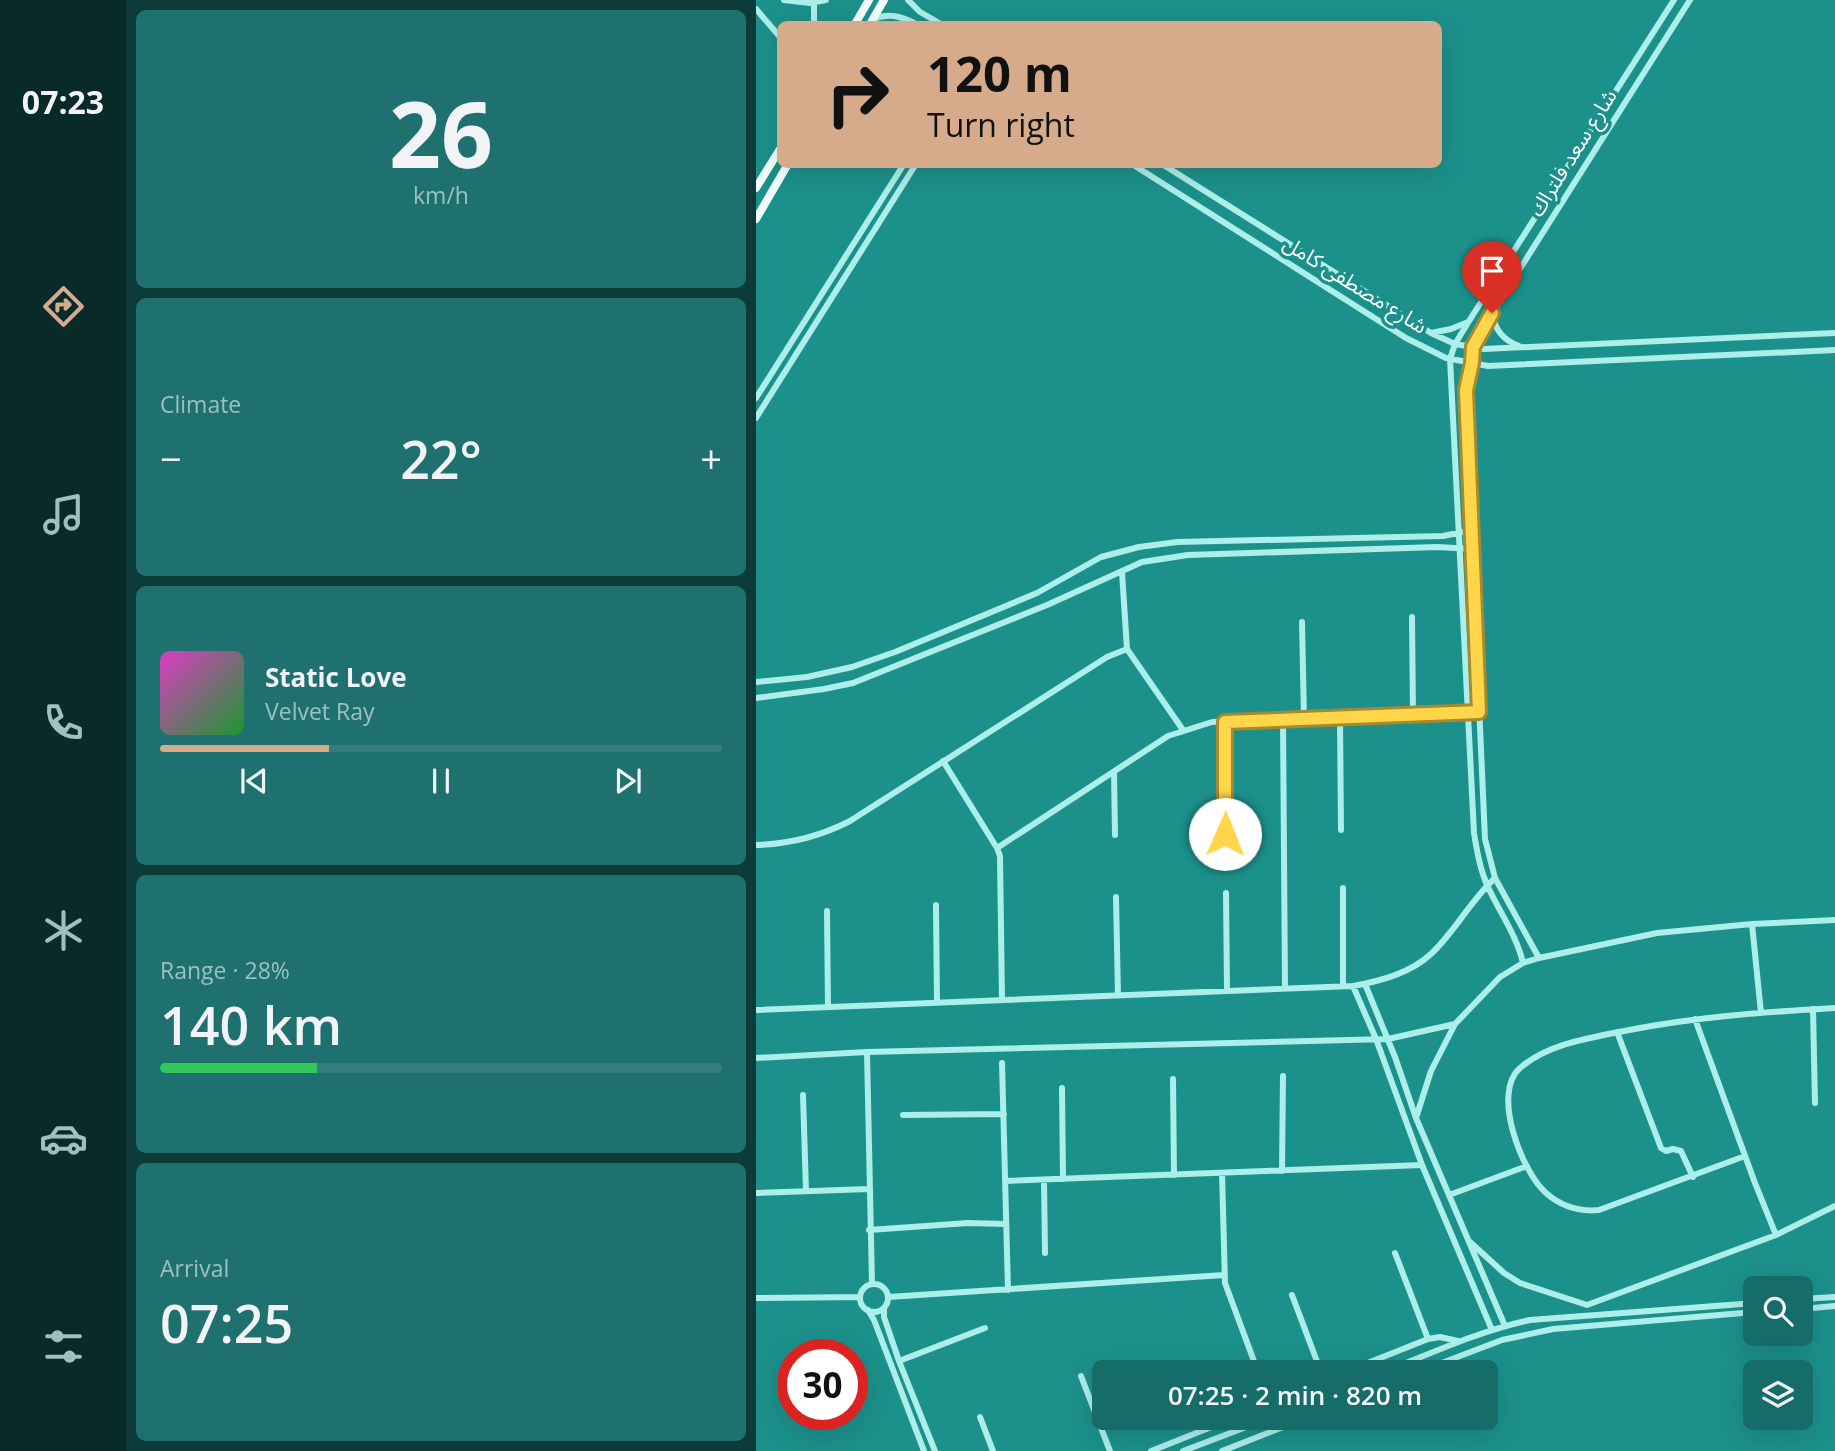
<!DOCTYPE html>
<meta charset="utf-8">
<style>
body{margin:0;font-family:"Open Sans","Noto Sans Arabic",sans-serif;background:#1e716e;color:#f1f3f6;height:100vh;display:flex;flex-direction:column;font-size:26px;white-space:nowrap}
*{box-sizing:border-box;margin:0}
p{font-size:23px;color:#9dc0c0}
.icon{flex:none;width:38px;height:38px;fill:none;stroke:currentColor;stroke-width:2;stroke-linecap:round;stroke-linejoin:round}
.map{position:relative;flex:1;overflow:hidden}
.side{display:flex;flex-direction:column;gap:10px;padding:10px;background:#0c3b39;width:630px}
.side>*{flex:none}
.hud{position:absolute;left:21px;top:21px;width:665px;height:147px;border-radius:10px;box-shadow:0 7px 28px #0002;background:#d6ab8b;color:#111;overflow:hidden}
.controls{position:absolute;left:987px;top:1276px;display:grid;gap:14px}
.controls a{display:grid;place-items:center;width:70px;height:70px;border-radius:10px;background:#156c68;box-shadow:0 7px 28px #0002;font-size:35px}
.speed{position:absolute;left:21px;top:1339px;display:flex;gap:14px;font-size:35px;font-weight:700;text-align:center}
.speed>*{display:grid;place-content:center;width:91px;height:91px;border-radius:50%;background:#156c68;box-shadow:0 7px 28px #0002;line-height:1}
.speed .limit{border:10px solid #d22;background:#fff;color:#111}
.pin{position:absolute;display:grid;place-items:center;width:60px;height:60px;color:#fff;margin:-72px -30px;border-radius:50% 50% 50% 0;rotate:-45deg;box-shadow:0 0 7px #0007}
.pin .icon{rotate:45deg}
.me{position:absolute;width:77px;margin:-38px;rotate:1deg;stroke-linejoin:round;filter:drop-shadow(0 0 5px #0008)}
.turn{display:flex;align-items:center;gap:24px;height:147px;padding:0 35px;font-size:32px}
.turn .icon{width:91px;height:91px;stroke-width:2.5}
.turn b{display:block;font-size:49px;line-height:60px}
.big{font-size:52px;font-weight:600;line-height:1.1}
.side .widget{flex:1;display:flex;flex-direction:column;justify-content:center;gap:10px;min-width:0;padding:0 24px;border-radius:10px;background:#1e716e}
.side .dial{align-items:center;gap:0}
.dial b{font-size:91px;line-height:1}
.song{display:flex;align-items:center;gap:21px}
.cover{width:84px;height:84px;border-radius:10px;background:linear-gradient(135deg,hsl(310 70% 55%),hsl(130 70% 35%))}
.played{height:7px;border-radius:4px;background:linear-gradient(90deg,#d6ab8b 30%,#347f7c 30%)}
.keys{display:flex;justify-content:space-around;direction:ltr}
.heat{display:flex;justify-content:space-between;align-items:center;font-size:38px;direction:ltr}
.charge{height:10px;border-radius:5px;background:linear-gradient(90deg,#34c759 28%,#347f7c 0)}
.trip{position:absolute;left:336px;top:1360px;width:406px;height:70px;border-radius:10px;background:#156c68;box-shadow:0 7px 28px #0002;font-weight:600;line-height:70px;text-align:center}
main{display:flex;flex:1;min-height:0}
.menu{display:flex;flex-direction:column;width:126px;justify-content:space-around;align-items:center;background:#082b2a;color:#9dc0c0}
.menu .icon{width:49px;height:49px}
.menu .current{color:#d6ab8b}
.menu b{font-size:32px;color:#f1f3f6}
.map>svg:first-child{display:block}
.lines{fill:none;stroke-linecap:round;stroke-linejoin:round}
.minor{stroke:#aceeea;stroke-width:6}
.major{stroke:#f2ffff;stroke-width:8}
.route-casing{stroke:#a68a30;stroke-width:18}
.route{stroke:#ffd54a;stroke-width:12}
.labels{text-anchor:middle;stroke-width:7;stroke-linejoin:round;paint-order:stroke}
.street-label{font-size:21px;fill:#fff;stroke:#1c908b}
</style>
<main>
<nav class="menu">
<b>07:23</b>
<svg class="icon current" aria-label="directions" viewBox="0 0 24 24"><path d="M12 3l9 9-9 9-9-9zM9 14v-3h6M13 9l2 2-2 2"/></svg>
<svg class="icon" aria-label="music" viewBox="0 0 24 24"><path d="M9 18V5l10-2v13"/><circle cx="6" cy="18" r="3"/><circle cx="16" cy="16" r="3"/></svg>
<svg class="icon" aria-label="phone" viewBox="0 0 24 24"><path d="M5 4h4l2 5-3 2q2 4 5 5l2-3 5 2v4C11 20 4 13 5 4z"/></svg>
<svg class="icon" aria-label="climate" viewBox="0 0 24 24"><path d="M12 3v18M4 7l16 10M4 17L20 7"/></svg>
<svg class="icon" aria-label="car" viewBox="0 0 24 24"><path d="M5 17H2v-5l4-1 3-4h7l3 4 3 1v5h-3M9 17h6M6 11h13"/><circle cx="7" cy="17" r="2"/><circle cx="17" cy="17" r="2"/></svg>
<svg class="icon" aria-label="filters" viewBox="0 0 24 24"><path d="M4 7h16M4 17h16"/><circle cx="9" cy="7" r="2"/><circle cx="15" cy="17" r="2"/></svg>
</nav>
<section class="side">
<div class="widget dial"><b>26</b><p>km/h</p></div>
<div class="widget"><p>Climate</p>
<div class="heat"><a>−</a><b class="big">22°</b><a>+</a></div>
</div>
<div class="widget">
<div class="song"><i class="cover"></i><div><b>Static Love</b><p>Velvet Ray</p></div></div>
<div class="played"></div>
<div class="keys"><svg class="icon" aria-label="previous" viewBox="0 0 24 24"><path d="M18 5L8 12l10 7zM5 5v14"/></svg><svg class="icon" aria-label="pause" viewBox="0 0 24 24"><path d="M8 5v14M16 5v14"/></svg><svg class="icon" aria-label="next" viewBox="0 0 24 24"><path d="M6 5l10 7-10 7zM19 5v14"/></svg></div>
</div>
<div class="widget"><p>Range · 28%</p><b class="big">140 km</b><div class="charge"></div></div>
<div class="widget"><p>Arrival</p><b class="big">07:25</b></div>
</section>
<div class="map">
<svg width="1079" height="1451" viewBox="0 0 1079 1451">
<rect width="100%" height="100%" fill="#1c908b"/>
<g class="lines">
<!-- minor -->
<path class="minor" d="M28 0 54 3 70 0
M152 0 164 12 185 24
M58 3V24
M0 9 24 37
M117 19C134 13 145 16 160 24
M376 164 650 338 690 358 732 366 1079 350
M406 164 675 333 699 344 728 349 1079 333
M736 313C739 330 747 340 763 346
M675 333 695 329 712 322
M0 398 148 164
M0 418 160 164
M366 572 371 649 427 730
M656 617 657 715
M546 622 548 719
M0 682 51 677 96 667 139 652 281 593 345 557 383 547 421 542 687 536 706 532
M0 698 68 689 97 683 291 605 386 562 432 555 682 547 716 549
M584 718 585 830
M527 720 529 988
M187 761 241 848 244 856 246 1000
M358 772 359 835
M469 834V722
M0 845C34 844 63 837 94 821L351 657 371 649
M241 848 412 736 456 722 723 712
M587 888V985
M470 893 471 990
M360 897 362 996
M180 905 181 1002
M71 911 72 1007
M996 924 1005 1013
M783 958 739 878 729 839 710 413V390L716 363 717 347 736 313 934 0
M767 963C761 936 744 913 732 887 724 870 721 851 718 833L694 359 699 344 713 321 918 0
M609 984 639 1057 660 1118 749 1326
M597 986 620 1039 666 1165 736 1330
M1057 1009 1059 1103
M0 1010 597 986C625 981 655 973 676 953 700 930 715 900 739 878
M939 1019 999 1183 1020 1235
M861 1032 905 1148 910 1151 917 1149 925 1151 937 1177
M111 1052 116 1284
M0 1058 111 1052 632 1039 699 1024 744 977 767 963 783 958 901 933 996 924 1079 920
M246 1063 252 1290
M417 1079 418 1175
M306 1088 307 1179
M47 1095 50 1191
M147 1115 248 1114
M660 1118 675 1071 699 1024
M989 1156 843 1210C823 1212 806 1207 790 1193 766 1172 735 1093 764 1068 792 1044 833 1038 868 1031 938 1017 1008 1012 1079 1008
M526 1171 527 1076
M466 1173 469 1283 502 1372
M288 1180 289 1253
M249 1181 666 1165
M0 1193 113 1189
M693 1195 771 1166
M113 1230 212 1223 250 1224
M714 1242 748 1273 764 1283 831 1305 1020 1235 1079 1206
M639 1253 672 1339
M104 1298a14 14 0 1 1 28 0a14 14 0 1 1-28 0Z
M536 1295 565 1372
M132 1297 468 1275
M0 1298 104 1297
M1045 1299 1079 1297
M128 1308V1317L143 1361 179 1451
M1045 1309 1079 1306
M112 1310 118 1320 168 1451
M143 1361 229 1328
M589 1372 672 1339 684 1337 702 1341
M628 1372C676 1353 723 1331 774 1320L999 1303
M662 1372 746 1340 797 1329 999 1312
M325 1376 354 1451
M224 1417 237 1451
M395 1451 478 1418
M427 1451 514 1418
M466 1451 550 1418"/>
<!-- major -->
<path class="major" d="M99 24 113 0
M114 24 128 0
M0 188 24 149
M0 219 32 164"/>
</g>
<g class="lines">
<!-- route casing -->
<g class="route-casing">
<path id="route" d="M469 834V722L723 712 710 390 716 363 717 347 736 313"/>
</g>
<!-- route -->
<use href="#route" class="route"/>
</g>
<g class="labels">
<!-- street labels -->
<g class="street-label">
<text transform="translate(817 153) rotate(-58)" y="7">شارع سعد فلتراك</text>
<text transform="translate(599 285) rotate(32)" y="7">شارع مصطفى كامل</text>
</g>
</g>
</svg>
<div class="controls">
<a><svg class="icon" aria-label="search" viewBox="0 0 24 24"><circle cx="10" cy="10" r="6"/><path d="M15 15l6 6"/></svg></a>
<a><svg class="icon" aria-label="layers" viewBox="0 0 24 24"><path d="M12 4l9 5-9 5-9-5zM3 14l9 5 9-5"/></svg></a>
</div>
<div class="speed"><div class="limit">30</div></div>
<div class="pin" style="left:736px;top:313px;background:#d93025"><svg class="icon" aria-label="arrive" viewBox="0 0 24 24"><path d="M6 21V4h12l-3 4 3 4H6"/></svg></div>
<svg class="me" style="left:469px;top:834px" viewBox="-20 -20 40 40"><circle r="19" fill="#fff"/><path d="M0-13L10 11 0 6-10 11z" fill="#ffd54a"/></svg>
<div class="trip">07:25 · 2 min · 820 m</div>
<div class="hud">
<div class="turn"><svg class="icon" aria-label="right" viewBox="0 0 24 24"><path d="M7 20v-9h11M14 6l5 5-5 5"/></svg><div><b>120 m</b>Turn right</div></div>
</div>
</div>
</main>
